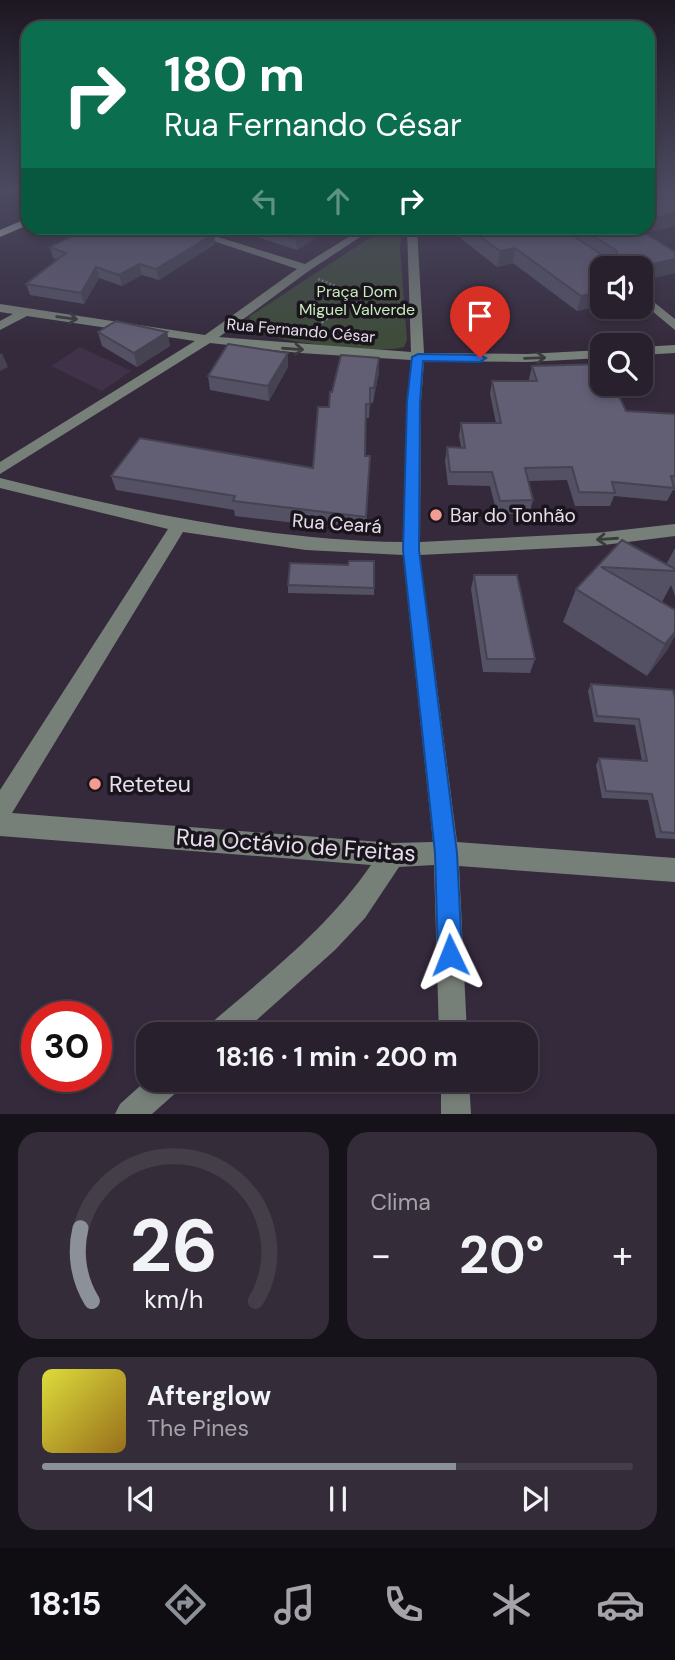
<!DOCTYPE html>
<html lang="pt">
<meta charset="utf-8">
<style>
body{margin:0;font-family:"DM Sans",sans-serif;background:#342d39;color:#f1f3f6;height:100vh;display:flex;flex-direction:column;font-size:26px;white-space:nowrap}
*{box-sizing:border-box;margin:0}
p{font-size:23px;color:#a5a3aa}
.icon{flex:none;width:38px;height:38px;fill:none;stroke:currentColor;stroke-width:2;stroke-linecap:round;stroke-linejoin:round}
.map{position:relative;height:1114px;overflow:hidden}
.drawer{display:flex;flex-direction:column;gap:18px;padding:18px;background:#161219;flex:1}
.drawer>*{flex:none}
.top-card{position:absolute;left:21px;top:21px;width:634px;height:214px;border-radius:21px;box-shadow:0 4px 10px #0003,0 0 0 2px #443e49;background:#0b6e4f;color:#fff;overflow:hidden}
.buttons{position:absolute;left:590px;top:256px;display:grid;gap:14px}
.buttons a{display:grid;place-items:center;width:63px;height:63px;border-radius:14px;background:#28202d;box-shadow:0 4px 10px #0003,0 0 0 2px #443e49;font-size:35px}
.speed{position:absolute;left:21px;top:1001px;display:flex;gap:14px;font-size:35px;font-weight:700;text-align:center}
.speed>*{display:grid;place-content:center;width:91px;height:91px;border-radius:50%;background:#28202d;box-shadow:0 4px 10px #0003,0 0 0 2px #443e49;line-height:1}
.speed .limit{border:10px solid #d22;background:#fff;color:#111}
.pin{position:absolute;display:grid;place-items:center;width:60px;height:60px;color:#fff;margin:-72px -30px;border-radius:50% 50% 50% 0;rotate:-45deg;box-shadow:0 0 7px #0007}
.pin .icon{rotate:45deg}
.me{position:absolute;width:77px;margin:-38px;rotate:358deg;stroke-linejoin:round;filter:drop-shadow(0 0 5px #0008)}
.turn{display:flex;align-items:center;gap:24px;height:147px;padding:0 28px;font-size:32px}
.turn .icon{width:91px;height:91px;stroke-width:2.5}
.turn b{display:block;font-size:49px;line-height:60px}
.lanes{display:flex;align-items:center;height:66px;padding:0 28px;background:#0003;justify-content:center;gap:35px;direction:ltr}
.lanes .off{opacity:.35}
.big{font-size:52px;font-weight:700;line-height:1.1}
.drawer .widget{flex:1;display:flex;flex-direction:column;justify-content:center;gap:10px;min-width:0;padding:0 24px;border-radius:21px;background:#342d39}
.drawer .dial{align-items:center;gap:0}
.dial svg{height:182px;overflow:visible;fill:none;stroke:#443e49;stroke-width:7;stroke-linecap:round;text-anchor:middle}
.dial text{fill:#f1f3f6;stroke:none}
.song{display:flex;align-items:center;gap:21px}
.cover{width:84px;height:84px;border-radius:10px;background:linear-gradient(135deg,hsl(60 70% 55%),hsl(40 70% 35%))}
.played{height:7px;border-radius:4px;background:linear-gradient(90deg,#8c9099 70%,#443e49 70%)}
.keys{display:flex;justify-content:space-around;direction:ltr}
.heat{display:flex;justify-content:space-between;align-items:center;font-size:38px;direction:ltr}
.drawer .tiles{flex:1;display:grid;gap:18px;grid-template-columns:1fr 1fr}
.widget:last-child{grid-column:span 2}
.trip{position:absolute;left:136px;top:1022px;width:402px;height:70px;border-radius:21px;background:#28202d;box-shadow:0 4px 10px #0003,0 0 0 2px #443e49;font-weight:700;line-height:70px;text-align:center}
.tabs{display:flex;height:112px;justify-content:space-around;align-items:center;background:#100d12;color:#a5a3aa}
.tabs .icon{width:49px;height:49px}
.tabs .on{color:#8c9099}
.tabs b{font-size:32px;color:#f1f3f6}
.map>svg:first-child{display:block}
.built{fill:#403249}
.green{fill:#3e4c39}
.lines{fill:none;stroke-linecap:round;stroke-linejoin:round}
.path-far1{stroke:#877e8d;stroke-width:2.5;stroke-dasharray:2 2;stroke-linecap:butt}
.path{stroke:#877e8d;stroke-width:3.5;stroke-dasharray:2.5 2.5;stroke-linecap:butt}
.minor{fill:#778078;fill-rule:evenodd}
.major{fill:#bfd1c0;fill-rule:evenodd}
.wall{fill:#545164}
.shaded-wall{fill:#454251}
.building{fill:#625e74;stroke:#454251;stroke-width:2}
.oneway{stroke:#3b3a3d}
.route{fill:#1a73e8;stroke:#114b97;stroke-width:2}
.poi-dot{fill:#f59c92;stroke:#1a151d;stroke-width:2.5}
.labels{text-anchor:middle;stroke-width:7;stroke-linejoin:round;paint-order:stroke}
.far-park-label{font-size:16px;fill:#c8ecbb;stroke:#1a151d}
.far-street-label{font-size:16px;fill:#e6deea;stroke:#1a151d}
.poi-label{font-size:19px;fill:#e6deea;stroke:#1a151d;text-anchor:start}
.street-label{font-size:19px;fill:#e6deea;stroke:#1a151d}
.near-poi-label{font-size:23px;fill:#e6deea;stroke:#1a151d;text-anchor:start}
.near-street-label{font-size:23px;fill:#e6deea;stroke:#1a151d}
</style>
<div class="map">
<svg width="675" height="1114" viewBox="0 0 675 1114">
<rect width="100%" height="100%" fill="#352a3c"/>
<!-- built -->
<path class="built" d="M80 347 131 371 102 391 51 366Z"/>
<!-- green -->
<path class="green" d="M385 228H402L400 248 407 340 404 347C382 354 290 343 267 335 259 333 254 329 248 324L250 316Z"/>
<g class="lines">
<!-- path-far1 -->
<path class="path-far1" d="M318 279 359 295H397
M349 302 359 295"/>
<!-- path -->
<path class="path" d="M309 331 351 301"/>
<!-- minor -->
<path class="minor" d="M175 228H189L305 264 363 228H374L310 270 219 337 411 352 407 228H417L424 353 527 354 602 350V358L527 362 424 361 421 402 420 542 596 533 675 524V536L596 546 420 555 457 842 675 858V882L459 866 467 1034H439L434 865 399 867 365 918 335 950 241 1034H206L210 1024C268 974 327 929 371 865L0 836V790L168 529 0 488V478C133 511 265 540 403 542L407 402 411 360 300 353 210 343 0 474V462L195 341 27 316 0 330V321L13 314 0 312V304L205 335 297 269ZM183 532 306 550 403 555 433 842 393 843 12 813Z
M640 291 675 319V330L640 301Z
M675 345V353L640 355V347Z
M149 1078 183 1080 179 1090 152 1114H115L120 1104Z
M441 1080H469L471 1114H441Z"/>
<!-- major -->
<path class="major" d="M28 218V225L0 237V230Z"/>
</g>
<!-- wall -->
<path class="wall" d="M675 226 645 233 675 252V273L640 281 602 268V305L577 311 513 263 497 267 448 228H648Z
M196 228H332L297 250 236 230 226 237Z
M215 244 159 280 142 275 122 286 99 278 84 304 30 295 26 284 58 260 53 258 50 247Z
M98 332H167L170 346 137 367 102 346Z
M532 366 626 411 675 414V490H673L667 501 614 496 610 506H575L567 480 528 481 533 500 529 514H497L490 486 448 485 445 461 447 447H461L459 436 461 423H496L490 394 492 381H529V379Z
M288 367 269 401 210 390 208 376Z
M379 372 373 403 370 402 369 418H366L365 456H370L366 531 235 516 234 510 116 490 111 476 313 468 332 392Z
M622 540 666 565 675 548V596L671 585 662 602 668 649 647 676 563 622 576 589Z
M374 561V595L288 593V585L348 565Z
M474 575 535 659 530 673 483 672 471 589Z
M591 684 675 698V839L656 838 648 800 602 798 596 765 599 758 642 761 635 725 594 722 588 691Z"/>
<!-- shaded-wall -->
<path class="shaded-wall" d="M675 213V226L624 237 627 228H648V219Z
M225 228H236V230L226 237Z
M315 228H332L297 250 296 239Z
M214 234 215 244 159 280 156 269Z
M515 248 513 263 497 267 500 251Z
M675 259V273L640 281V268H636Z
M139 264 142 275 122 286 119 275Z
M96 267 99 278 84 304 81 293Z
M602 291V305L577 311 581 296Z
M167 332 170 346 137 367 134 353Z
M2 353 8 367 0 371V354Z
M288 353V367L269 401 268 386Z
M379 358V372L373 403 374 388Z
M675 632V636L668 649 647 676 665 644Z"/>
<!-- building -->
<path class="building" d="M648 190H675V213L648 219Z
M87 228H195L214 234 156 269 139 264 119 275 96 267 81 293 26 284 66 253 50 247Z
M259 228H315L296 239Z
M468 228H562L605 257 617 255V251L581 228H636L675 252V259L636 268H602V291L581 296 515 248 500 251Z
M116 321 167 332 134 353 98 332Z
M228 344 288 353 268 386 208 376Z
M341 355 379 358 374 388H370V404H366L365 456H370L366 517 233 501 235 496 111 476 140 438 313 468 318 407H329L330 392H332Z
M602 364V383H613L626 411 675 414V476H671L674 488 612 482 615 493 579 492 572 467 525 468 533 500 500 501 492 472H450L447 447 465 448 461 423H501L492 381H537L532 366Z
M622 540 675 569V571L601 567 675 610V632L665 644 576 589Z
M349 561H374V588L288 585 290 563 348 565Z
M474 575H517L535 659H487Z
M591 684 673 690 675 698V833L661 832 652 794 606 791 599 758 647 761 639 719 597 716Z"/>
<!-- one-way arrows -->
<defs><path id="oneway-shaft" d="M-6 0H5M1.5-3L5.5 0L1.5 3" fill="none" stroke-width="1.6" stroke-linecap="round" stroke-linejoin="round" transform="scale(1.75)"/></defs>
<g class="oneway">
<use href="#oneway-shaft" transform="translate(67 318) rotate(8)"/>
<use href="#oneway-shaft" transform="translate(293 349) rotate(4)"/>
<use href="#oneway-shaft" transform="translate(535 358) rotate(-2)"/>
<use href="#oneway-shaft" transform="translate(607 539) rotate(176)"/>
</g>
<!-- sky -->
<linearGradient id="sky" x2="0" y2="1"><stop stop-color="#1d1721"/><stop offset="0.55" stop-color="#4b4a61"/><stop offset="1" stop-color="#4b4a61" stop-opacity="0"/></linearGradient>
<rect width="675" height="346" fill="url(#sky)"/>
<!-- route -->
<path class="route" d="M418 354 480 355 486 358 480 362 423 361 420 402 419 550 457 853 462 955 459 964 450 967 442 964 438 955 435 853 403 550 407 402 412 357Z"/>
<!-- markers -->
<g class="poi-dot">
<circle cx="436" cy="515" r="7"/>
<circle cx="95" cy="784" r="7"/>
</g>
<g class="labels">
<!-- far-park labels -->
<g class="far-park-label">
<text x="357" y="297">Praça Dom<tspan x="357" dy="18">Miguel Valverde</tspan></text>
</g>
<!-- far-street labels -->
<g class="far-street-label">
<text transform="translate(301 330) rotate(5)" y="6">Rua Fernando César</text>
</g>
<!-- poi labels -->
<g class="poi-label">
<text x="450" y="522">Bar do Tonhão</text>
</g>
<!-- street labels -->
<g class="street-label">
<text transform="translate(337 523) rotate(4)" y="7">Rua Ceará</text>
</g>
<!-- near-poi labels -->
<g class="near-poi-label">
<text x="109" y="792">Reteteu</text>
</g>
<!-- near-street labels -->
<g class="near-street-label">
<text transform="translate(296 845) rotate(4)" y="8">Rua Octávio de Freitas</text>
</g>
</g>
</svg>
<div class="buttons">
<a><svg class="icon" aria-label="sound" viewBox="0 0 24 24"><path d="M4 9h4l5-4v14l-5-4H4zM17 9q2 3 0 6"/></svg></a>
<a><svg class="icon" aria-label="search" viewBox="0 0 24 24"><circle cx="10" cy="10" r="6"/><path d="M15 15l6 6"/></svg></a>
</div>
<div class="speed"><div class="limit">30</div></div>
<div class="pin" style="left:480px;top:358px;background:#d93025"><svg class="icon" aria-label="arrive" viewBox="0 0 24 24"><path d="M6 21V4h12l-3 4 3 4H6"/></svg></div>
<svg class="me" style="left:450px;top:955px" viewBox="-20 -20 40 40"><path d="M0-17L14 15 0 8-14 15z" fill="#1a73e8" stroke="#fff" stroke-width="4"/></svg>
<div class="trip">18:16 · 1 min · 200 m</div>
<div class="top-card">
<div class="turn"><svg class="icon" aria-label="right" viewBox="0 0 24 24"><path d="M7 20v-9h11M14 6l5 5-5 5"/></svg><div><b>180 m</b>Rua Fernando César</div></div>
<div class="lanes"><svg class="icon off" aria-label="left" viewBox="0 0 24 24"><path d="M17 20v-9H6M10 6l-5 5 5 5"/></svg><svg class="icon off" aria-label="ahead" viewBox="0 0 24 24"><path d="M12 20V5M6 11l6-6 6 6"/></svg><svg class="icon" aria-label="right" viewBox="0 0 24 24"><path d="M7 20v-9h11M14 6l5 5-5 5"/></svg></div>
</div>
</div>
<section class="drawer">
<div class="tiles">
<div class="widget dial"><svg viewBox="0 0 100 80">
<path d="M14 69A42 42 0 1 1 86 69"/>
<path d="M14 69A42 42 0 0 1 9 37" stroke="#8c9099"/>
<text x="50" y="56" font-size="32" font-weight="700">26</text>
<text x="50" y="72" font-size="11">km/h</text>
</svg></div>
<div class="widget"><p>Clima</p>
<div class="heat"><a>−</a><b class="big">20°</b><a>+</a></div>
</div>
<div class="widget">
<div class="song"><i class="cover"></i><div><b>Afterglow</b><p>The Pines</p></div></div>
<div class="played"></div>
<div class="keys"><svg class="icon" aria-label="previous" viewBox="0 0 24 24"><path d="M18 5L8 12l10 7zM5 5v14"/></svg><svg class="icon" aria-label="pause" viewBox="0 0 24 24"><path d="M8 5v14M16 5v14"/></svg><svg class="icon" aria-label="next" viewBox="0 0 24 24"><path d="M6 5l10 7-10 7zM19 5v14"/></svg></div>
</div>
</div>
</section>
<nav class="tabs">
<b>18:15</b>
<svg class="icon on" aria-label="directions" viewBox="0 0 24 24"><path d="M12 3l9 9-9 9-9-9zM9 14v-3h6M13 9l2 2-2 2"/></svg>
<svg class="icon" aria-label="music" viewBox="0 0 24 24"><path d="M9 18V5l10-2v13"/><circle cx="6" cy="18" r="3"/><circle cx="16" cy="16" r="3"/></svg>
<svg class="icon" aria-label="phone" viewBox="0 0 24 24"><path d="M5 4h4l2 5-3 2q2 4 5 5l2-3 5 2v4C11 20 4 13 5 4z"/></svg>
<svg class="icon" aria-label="climate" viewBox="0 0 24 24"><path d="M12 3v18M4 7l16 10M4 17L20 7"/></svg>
<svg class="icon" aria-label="car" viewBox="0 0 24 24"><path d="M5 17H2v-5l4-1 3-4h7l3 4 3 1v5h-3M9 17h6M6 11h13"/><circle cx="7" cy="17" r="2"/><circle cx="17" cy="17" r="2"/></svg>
</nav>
